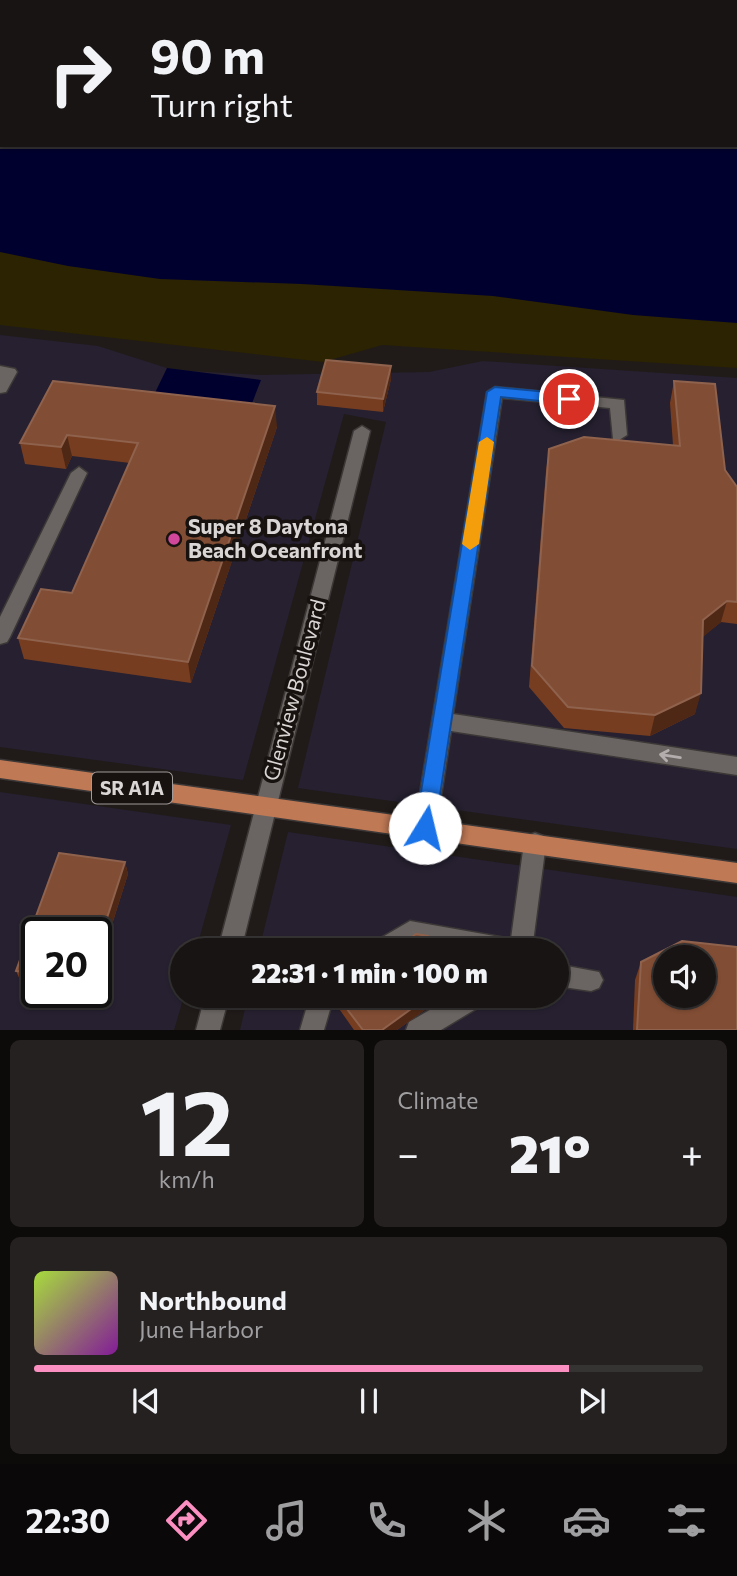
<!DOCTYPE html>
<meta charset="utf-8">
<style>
body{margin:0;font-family:Commissioner,sans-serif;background:#252121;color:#f1f3f6;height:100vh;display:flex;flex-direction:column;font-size:26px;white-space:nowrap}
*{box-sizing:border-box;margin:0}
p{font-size:23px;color:#9f9ea0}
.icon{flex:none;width:38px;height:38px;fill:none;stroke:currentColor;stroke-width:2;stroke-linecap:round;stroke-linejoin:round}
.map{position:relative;height:1030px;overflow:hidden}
.side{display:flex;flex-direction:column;gap:10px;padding:10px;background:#0d0b0a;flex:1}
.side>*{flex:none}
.top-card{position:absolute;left:0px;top:0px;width:738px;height:147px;box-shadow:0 2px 5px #0004,0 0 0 2px #363333;background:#181413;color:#f1f3f6;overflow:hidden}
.tools{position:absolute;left:653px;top:945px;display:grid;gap:14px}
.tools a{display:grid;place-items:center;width:63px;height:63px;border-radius:50%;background:#181413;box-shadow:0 2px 5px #0004,0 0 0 2px #363333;font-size:35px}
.speed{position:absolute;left:21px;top:917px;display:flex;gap:14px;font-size:35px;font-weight:700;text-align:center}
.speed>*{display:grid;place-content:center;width:91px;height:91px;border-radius:50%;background:#181413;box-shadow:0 2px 5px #0004,0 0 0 2px #363333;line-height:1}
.speed .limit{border:4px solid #111;border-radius:10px;background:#fff;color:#111}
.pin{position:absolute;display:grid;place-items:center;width:60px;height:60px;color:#fff;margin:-30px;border:4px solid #fff;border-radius:50%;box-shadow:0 2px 7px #0007}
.me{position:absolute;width:77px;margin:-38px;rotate:9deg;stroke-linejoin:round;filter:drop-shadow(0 0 5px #0008)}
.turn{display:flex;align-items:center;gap:24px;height:147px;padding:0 35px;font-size:32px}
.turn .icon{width:91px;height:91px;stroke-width:2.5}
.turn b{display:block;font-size:49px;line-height:60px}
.big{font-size:52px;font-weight:800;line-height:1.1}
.side .tile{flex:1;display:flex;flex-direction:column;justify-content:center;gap:10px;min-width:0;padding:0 24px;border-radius:10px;background:#252121}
.side .dial{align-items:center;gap:0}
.dial b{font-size:91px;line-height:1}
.song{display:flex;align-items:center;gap:21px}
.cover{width:84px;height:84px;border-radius:10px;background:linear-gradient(135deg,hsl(80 70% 55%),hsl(290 70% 35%))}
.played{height:7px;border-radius:4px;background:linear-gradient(90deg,#fc8fc1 80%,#363333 80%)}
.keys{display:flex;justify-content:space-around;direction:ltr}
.heat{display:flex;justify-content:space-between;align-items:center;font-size:38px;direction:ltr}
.side .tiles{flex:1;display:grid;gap:10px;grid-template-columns:1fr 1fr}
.tile:last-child{grid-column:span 2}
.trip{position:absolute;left:170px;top:938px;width:399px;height:70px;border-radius:35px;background:#181413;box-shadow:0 2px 5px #0004,0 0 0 2px #363333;font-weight:800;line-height:70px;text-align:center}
.dock{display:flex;height:112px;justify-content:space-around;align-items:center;background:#0a0808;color:#9f9ea0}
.dock .icon{width:49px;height:49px}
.dock .active{color:#fc8fc1}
.dock b{font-size:32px;color:#f1f3f6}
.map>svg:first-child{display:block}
.commercial{fill:#262030;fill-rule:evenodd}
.sand{fill:#2b2302}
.water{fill:#00002f;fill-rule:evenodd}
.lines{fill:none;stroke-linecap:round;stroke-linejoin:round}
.minor-casing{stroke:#3c3837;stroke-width:3}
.major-casing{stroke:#3c3837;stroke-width:3}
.minor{fill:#6a6562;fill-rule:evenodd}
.major{fill:#c07955;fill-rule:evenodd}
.wall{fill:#763d21}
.shaded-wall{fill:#4f2815}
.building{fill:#814d34;stroke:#8f624d;stroke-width:2;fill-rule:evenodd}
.oneway{stroke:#b3aead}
.route{fill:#1a73e8;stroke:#114b97;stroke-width:2}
.slow{fill:#f59e0b}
.hotel-dot{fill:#d1479c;stroke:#171210;stroke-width:2.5}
.labels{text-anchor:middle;stroke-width:7;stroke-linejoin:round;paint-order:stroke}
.shield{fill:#171210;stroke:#a09b9a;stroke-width:2}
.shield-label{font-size:19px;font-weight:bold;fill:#dad6d5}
.poi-label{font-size:21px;font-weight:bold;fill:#dad6d5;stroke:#171210;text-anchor:start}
.street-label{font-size:21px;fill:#dad6d5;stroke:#171210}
</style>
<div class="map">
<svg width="737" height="1030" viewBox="0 0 737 1030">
<rect width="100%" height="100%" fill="#201b19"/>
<!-- commercial -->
<path class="commercial" d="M0 335 98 346 173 370 260 375 429 372 483 361 737 378V849L298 788 386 422 344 414 243 780 0 747Z
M0 792 231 825 196 950H182L184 996 174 1030H0ZM37 933H96V992H37Z
M288 832 737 897V1030H240L248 996H556V950H259ZM665 957H704V996H665Z"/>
<!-- sand -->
<path class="sand" d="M0 97 2 145 737 147V368L382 345 323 362 0 325Z"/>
<!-- water -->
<path class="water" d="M0 0H737V323L633 315 493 296 302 284 160 279 68 266 0 252ZM2 2H737V145H2Z
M167 368 261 380 249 411 152 399Z"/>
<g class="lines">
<!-- minor casing -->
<g class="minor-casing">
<path id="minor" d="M0 366 15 369 17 372 6 392 0 393Z
M495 387 624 400 627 435 619 440 613 439 610 408 502 398 453 714 737 757V775L451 731 436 829 433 836 425 838 417 836 414 829 487 392Z
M362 426 370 431 241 950H218L354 431Z
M79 467 87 473 10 637 7 642 0 644V617L71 473Z
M535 833 543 836 546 843 532 950H452L413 943 402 950H371L374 942 410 921 511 939 524 843 527 836Z
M556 964 599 972 603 980 599 988 591 991 556 986Z
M205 996H229L220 1030H196Z
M310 996H334L324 1030H300Z
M454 996H488L484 1004 441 1030H406L409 1022Z"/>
</g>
<!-- major casing -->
<g class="major-casing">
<path id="major" d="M0 760 737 863V883L0 778Z"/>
</g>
<!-- minor -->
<use href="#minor" class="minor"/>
<!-- major -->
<use href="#major" class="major"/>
</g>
<!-- wall -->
<path class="wall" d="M391 366V379L383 412 317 405V392Z
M53 381 277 427 191 683 24 659 18 638 72 593 130 463 72 456 66 469 25 464 20 443Z
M674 381 725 470 737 487V624L721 622 702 637 695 714 650 736 564 728 529 687 546 471 549 449 673 445 670 403Z
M59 853 125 862 128 874 96 975V933H37V985L21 982 16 971Z
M641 962 737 1030H633L635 980Z
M334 996H444L397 1030H354L335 1003Z"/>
<!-- shaded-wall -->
<path class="shaded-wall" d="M391 366V379L383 412V399Z
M275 406 277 427 191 683 188 662Z
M67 435 72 456 66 469 61 447Z
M727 601 721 622 697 642 703 620Z
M701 693 695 714 650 736 655 715Z
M125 862 128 874 96 975V952Z
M429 996H444L397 1030H382Z"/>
<!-- building -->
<path class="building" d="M326 360 391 366 383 399 317 392Z
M53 381 275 406 188 662 18 638 41 589 72 593 138 443 67 435 61 447 20 443Z
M674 381 715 384 725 470 737 487V602L727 601 703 620 701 693 655 715 568 707 532 666 549 449 584 437 680 446Z
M59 853 125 862 96 952V933H37V974L16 971Z
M416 934 428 936 440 950H393Z
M682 941 737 947V1030H637L641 962ZM665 957H704V996H665Z
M337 996H429L382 1030H363Z"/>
<!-- one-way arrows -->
<defs><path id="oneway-shaft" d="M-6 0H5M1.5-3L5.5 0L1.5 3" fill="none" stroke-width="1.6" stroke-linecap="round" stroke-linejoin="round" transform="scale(1.75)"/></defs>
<use class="oneway" href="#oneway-shaft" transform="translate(670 756) rotate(-171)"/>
<!-- route -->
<path class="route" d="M495 387 569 394 576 399 569 404 501 397 435 828 432 835 425 837 418 835 415 828 487 392Z"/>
<!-- slow -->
<path class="slow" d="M487 437 494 442 479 544 470 550 462 544 479 442Z"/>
<!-- markers -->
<circle class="hotel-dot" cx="174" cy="539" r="7"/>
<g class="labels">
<!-- shield labels -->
<rect class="shield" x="92" y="772.5" width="80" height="31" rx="5"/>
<g class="shield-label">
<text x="132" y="795">SR A1A</text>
</g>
<!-- poi labels -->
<g class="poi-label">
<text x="188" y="534">Super 8 Daytona<tspan x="188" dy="24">Beach Oceanfront</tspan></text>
</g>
<!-- street labels -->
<g class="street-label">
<text transform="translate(295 690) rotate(-75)" y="7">Glenview Boulevard</text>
</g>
</g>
</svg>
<div class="tools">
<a><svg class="icon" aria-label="sound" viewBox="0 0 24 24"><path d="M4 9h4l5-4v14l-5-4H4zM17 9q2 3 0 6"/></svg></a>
</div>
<div class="speed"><div class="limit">20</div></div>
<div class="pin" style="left:569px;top:399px;background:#d93025"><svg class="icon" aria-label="arrive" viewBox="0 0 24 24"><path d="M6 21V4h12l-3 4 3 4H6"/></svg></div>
<svg class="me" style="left:425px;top:828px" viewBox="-20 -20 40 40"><circle r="19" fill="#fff"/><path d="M0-13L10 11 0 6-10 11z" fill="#1a73e8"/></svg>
<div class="trip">22:31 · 1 min · 100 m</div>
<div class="top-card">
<div class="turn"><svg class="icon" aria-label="right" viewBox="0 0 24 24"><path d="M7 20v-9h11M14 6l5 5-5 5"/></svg><div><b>90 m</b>Turn right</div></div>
</div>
</div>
<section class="side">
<div class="tiles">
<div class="tile dial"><b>12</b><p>km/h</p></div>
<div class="tile"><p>Climate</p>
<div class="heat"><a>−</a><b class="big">21°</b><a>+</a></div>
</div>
<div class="tile">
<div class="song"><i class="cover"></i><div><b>Northbound</b><p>June Harbor</p></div></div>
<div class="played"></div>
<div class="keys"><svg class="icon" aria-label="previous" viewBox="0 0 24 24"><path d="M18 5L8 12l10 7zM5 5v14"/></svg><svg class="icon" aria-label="pause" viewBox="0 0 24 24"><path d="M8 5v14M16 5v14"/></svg><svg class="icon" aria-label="next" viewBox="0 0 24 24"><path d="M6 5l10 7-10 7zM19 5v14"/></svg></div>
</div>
</div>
</section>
<nav class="dock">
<b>22:30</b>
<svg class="icon active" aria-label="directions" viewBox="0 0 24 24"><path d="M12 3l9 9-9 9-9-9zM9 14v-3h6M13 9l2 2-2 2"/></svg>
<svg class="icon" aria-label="music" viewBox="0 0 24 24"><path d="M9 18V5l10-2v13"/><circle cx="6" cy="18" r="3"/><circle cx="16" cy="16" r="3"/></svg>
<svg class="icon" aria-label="phone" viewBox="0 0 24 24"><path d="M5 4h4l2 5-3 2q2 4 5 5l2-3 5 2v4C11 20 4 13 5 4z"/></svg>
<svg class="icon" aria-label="climate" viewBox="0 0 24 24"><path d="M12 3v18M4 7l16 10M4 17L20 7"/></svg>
<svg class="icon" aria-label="car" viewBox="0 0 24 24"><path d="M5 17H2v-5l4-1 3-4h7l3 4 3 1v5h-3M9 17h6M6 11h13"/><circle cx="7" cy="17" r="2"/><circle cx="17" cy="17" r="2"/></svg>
<svg class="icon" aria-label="filters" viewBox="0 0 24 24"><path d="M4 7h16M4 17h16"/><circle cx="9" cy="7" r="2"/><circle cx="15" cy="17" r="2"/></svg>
</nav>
